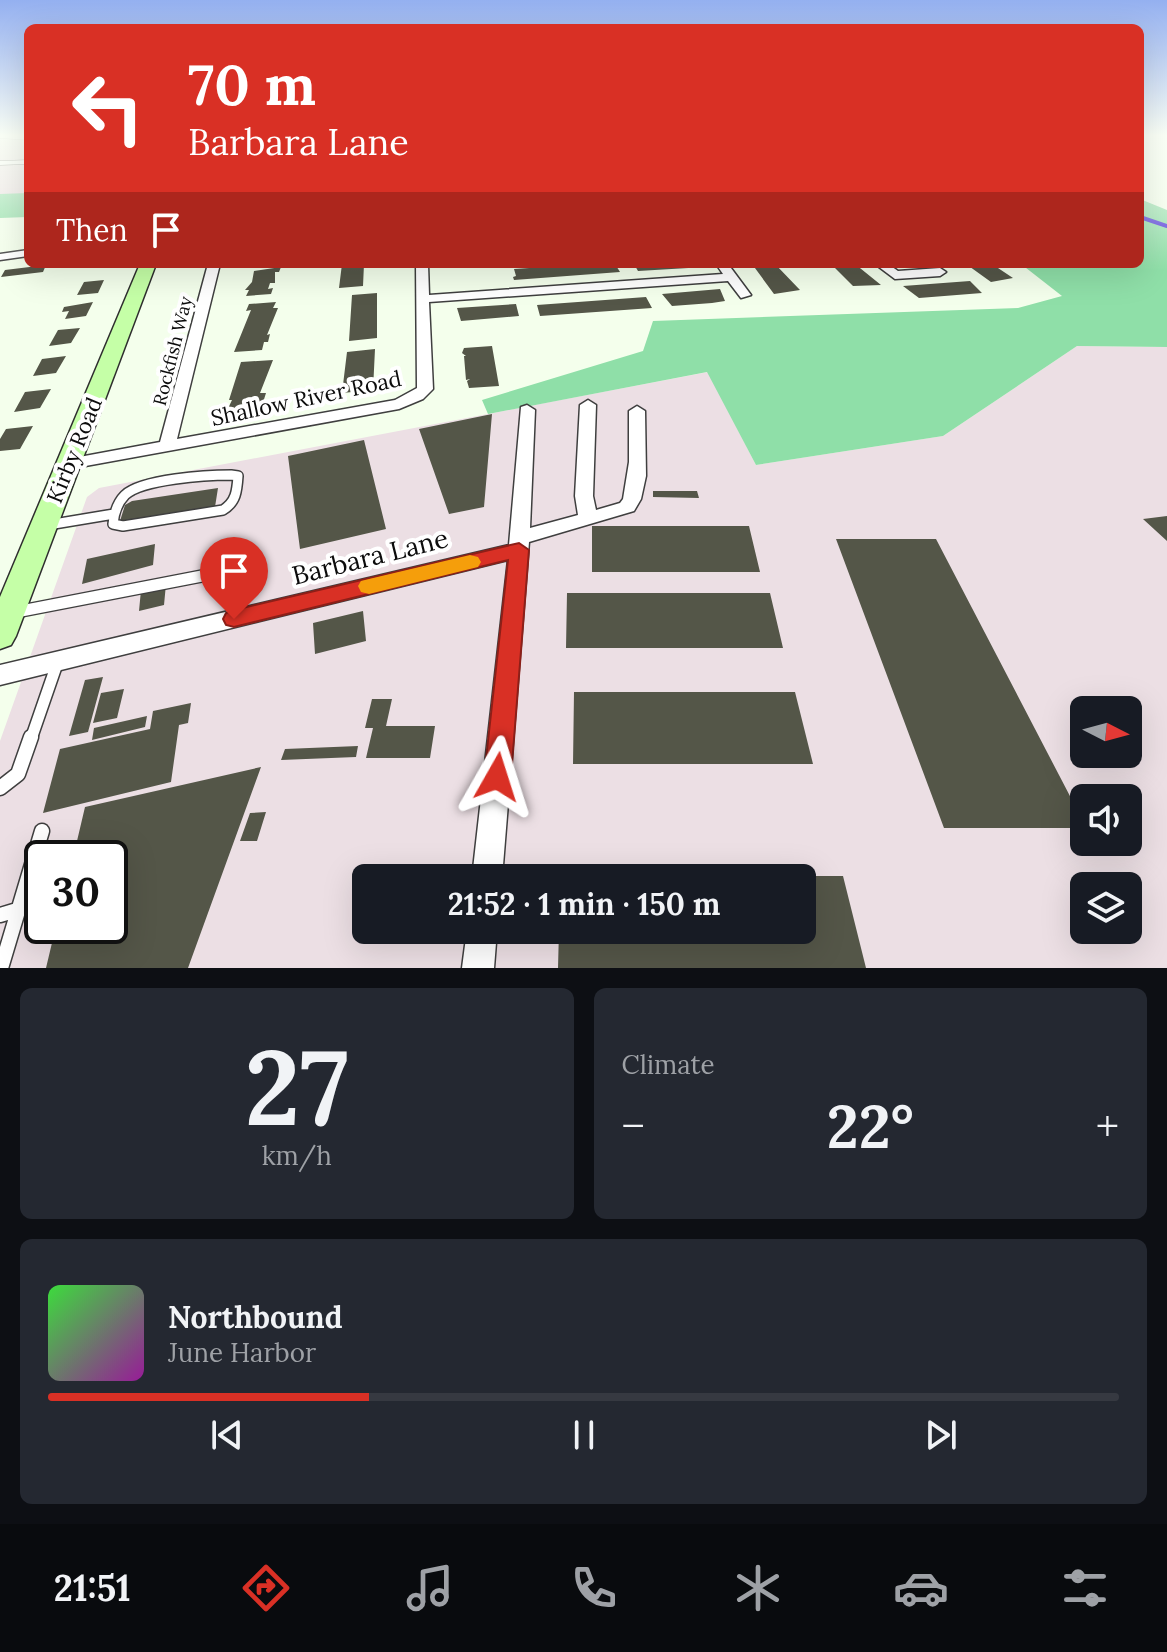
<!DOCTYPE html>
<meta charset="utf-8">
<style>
body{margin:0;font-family:Lora,serif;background:#242831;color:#f1f3f6;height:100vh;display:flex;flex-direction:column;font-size:30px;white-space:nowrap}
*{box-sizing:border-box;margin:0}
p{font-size:26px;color:#9ea1a6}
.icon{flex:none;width:44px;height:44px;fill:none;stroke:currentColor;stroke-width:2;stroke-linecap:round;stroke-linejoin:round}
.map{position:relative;height:968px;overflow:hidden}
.panel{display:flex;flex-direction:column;gap:20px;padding:20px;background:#0d0f14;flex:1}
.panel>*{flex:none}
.hud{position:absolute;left:24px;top:24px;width:1120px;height:244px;border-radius:12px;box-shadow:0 8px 32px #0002;background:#d93025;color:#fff;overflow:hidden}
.needle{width:52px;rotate:96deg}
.buttons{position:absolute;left:1070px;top:696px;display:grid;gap:16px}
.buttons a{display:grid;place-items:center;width:72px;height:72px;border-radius:12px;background:#171b24;box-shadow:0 8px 32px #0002;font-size:40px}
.speed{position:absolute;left:24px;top:840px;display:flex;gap:16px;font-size:40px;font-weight:700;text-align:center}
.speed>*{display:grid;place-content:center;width:104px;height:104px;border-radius:50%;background:#171b24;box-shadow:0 8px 32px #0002;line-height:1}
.speed .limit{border:4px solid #111;border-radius:12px;background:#fff;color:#111}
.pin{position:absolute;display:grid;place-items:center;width:68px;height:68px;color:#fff;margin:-82px -34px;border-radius:50% 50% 50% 0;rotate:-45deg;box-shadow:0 0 8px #0007}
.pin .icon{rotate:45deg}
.me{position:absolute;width:88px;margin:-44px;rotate:6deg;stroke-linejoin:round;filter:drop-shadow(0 0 6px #0008)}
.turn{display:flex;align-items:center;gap:28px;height:168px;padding:0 32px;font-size:36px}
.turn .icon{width:104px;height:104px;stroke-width:2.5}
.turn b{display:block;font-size:56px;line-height:68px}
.then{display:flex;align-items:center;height:76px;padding:0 32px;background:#0003;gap:16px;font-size:30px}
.big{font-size:60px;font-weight:700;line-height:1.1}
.panel .card{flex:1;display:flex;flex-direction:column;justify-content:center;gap:12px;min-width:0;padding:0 28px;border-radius:12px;background:#242831}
.panel .dial{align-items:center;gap:0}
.dial b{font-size:104px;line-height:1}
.song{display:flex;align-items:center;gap:24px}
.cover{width:96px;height:96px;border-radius:12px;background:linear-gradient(135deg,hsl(120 70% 55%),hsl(300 70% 35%))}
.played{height:8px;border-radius:4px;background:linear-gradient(90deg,#d93025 30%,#363941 30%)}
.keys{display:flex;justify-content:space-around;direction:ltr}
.heat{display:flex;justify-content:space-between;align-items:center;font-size:44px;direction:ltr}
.panel .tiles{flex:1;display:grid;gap:20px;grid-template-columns:1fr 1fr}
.card:last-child{grid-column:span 2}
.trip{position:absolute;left:352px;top:864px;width:464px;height:80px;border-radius:12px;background:#171b24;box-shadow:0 8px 32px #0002;font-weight:700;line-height:80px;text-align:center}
.tabs{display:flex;height:128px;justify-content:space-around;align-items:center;background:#090b0e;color:#9ea1a6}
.tabs .icon{width:56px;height:56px}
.tabs .active{color:#d93025}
.tabs b{font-size:36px;color:#f1f3f6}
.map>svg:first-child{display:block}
.industrial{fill:#ecdfe4;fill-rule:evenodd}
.forest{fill:#8fdfa8}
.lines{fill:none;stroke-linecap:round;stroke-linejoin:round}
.stream{stroke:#472bda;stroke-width:4}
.building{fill:#545648}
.service-far3-casing{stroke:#3f3f3f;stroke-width:5}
.service-far2-casing{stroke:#3f3f3f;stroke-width:12}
.service-far1-casing{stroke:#3f3f3f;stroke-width:14}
.service-casing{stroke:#3f3f3f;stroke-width:17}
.minor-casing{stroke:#3f3f3f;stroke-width:3}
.secondary-casing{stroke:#2e2e2e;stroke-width:3}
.service-far3{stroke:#fff;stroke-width:4}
.service-far2{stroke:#fff;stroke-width:9}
.service-far1{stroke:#fff;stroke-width:11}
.service{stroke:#fff;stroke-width:14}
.minor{fill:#fff;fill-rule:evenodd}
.secondary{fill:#c5ffa7;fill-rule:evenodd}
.route{fill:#d93025;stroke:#8d1f18;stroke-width:2}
.slow{fill:#f59e0b}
.labels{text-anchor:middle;stroke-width:8;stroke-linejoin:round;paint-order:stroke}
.far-street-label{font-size:18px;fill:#0c0c0c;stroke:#fff}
.street-label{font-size:22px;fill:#0c0c0c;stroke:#fff}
.near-street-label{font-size:26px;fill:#0c0c0c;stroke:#fff}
</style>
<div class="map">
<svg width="1167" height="968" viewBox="0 0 1167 968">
<rect width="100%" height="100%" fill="#f4ffec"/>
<!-- industrial -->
<path class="industrial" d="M0 136H28V194L0 195Z
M1077 346 1167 347V968H0V741L87 497 99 488 708 372 756 465 943 436ZM1084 710H1128V754H1084ZM1084 798H1128V842H1084ZM42 858H110V926H42ZM366 878H802V930H366ZM1084 886H1128V930H1084Z"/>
<!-- forest -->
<path class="forest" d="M28 193V217L0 218V194Z
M1140 199 1167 210V347L1077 346 943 436 756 465 707 372 488 414 482 400 643 351 653 321 1018 308 1062 296 1021 264H1140Z"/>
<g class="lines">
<!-- stream -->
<path class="stream" d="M1140 217 1167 226"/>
</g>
<!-- building -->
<path class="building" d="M342 264H364L363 286 339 288Z
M590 264H615L620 272 514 280 513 277 516 276 514 269Z
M634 264H703L705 267 638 271Z
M752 264H775L800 290 774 294Z
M831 264H855L881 285 853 286Z
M966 264H992L1013 278 991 282Z
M46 265 43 272 1 277 5 270Z
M281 267 279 272H275V283H270L268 289 273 288 271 294 246 296 249 290H245L252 282 254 271Z
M104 280 98 293 77 295 84 282Z
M970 281 982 293 919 298 903 286Z
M720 289 725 301 712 303 672 306 662 294Z
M377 293V338L349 341 352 295Z
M646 297 652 308 540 316 537 305Z
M93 302 86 316 65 319 69 311 62 312 64 307Z
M276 302 273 308H278L267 335 270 334 268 342H264L262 350 234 352 251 310 246 311 249 304Z
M516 304 519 316 461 321 457 308Z
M80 328 71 343 49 346 58 330Z
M492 346 499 386 469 388 467 381 470 379 466 380 464 356H466L462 353 464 348Z
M375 349 373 390 342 393 347 352Z
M66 356 56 373 33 376 42 359Z
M273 360 260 393H266L260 412 224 417 232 400H229L241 362Z
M51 389 40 408 14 412 25 392Z
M492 414 484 507 449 514 419 429Z
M33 426 20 449 0 451V439L6 429Z
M364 440 386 529 300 549 288 456Z
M218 488 215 507 120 521 125 505 132 501Z
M653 491H697L699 498 653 497Z
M1167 516V541L1143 519Z
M592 526H749L760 572H592Z
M836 539H936L1084 823V828H944Z
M155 544 153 565 82 584 87 559Z
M166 584 164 605 139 611 141 590Z
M567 593H770L783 648H566Z
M363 611 366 641 315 654 313 623Z
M103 677 88 732 69 736 85 680Z
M124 689 117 718 93 723 101 693Z
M574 692H795L813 764H573Z
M372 699H392L386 726H435L430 758H366L373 728H365Z
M191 703 188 723 179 725 171 782 43 813 60 749 150 729 153 711Z
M147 716 145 727 92 740 94 728Z
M358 746 356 757 281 760 285 749Z
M261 767 188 968H46L56 926H110V858H73L85 807Z
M266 812 257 841H240L250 813Z
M802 876H843L866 968H558L559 930H802Z"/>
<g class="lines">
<!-- service-far3 casing -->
<g class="service-far3-casing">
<path id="service-far3" d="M0 136 28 138
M0 163 28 162"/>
</g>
<!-- service-far2 casing -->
<g class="service-far2-casing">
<path id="service-far2" d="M231 475 238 476C237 491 236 502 223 510L123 526 113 524C114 514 117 503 125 495 142 479 207 475 231 475Z
M48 525 114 514"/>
</g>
<!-- service-far1 casing -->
<g class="service-far1-casing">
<path id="service-far1" d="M16 612 207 575 229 579 233 584 234 619
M31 739 58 661"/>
</g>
<!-- service casing -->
<g class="service-casing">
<path id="service" d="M0 788 18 774 31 737
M0 915 17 910
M1 968 42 831"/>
</g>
<!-- minor casing -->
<g class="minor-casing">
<path id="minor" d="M28 250V256L0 260V254Z
M208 264H220L177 439 395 400 417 388 416 264H428L429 295 723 274 716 264H728L751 295 741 298 728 281 429 302 433 389 423 399 399 409 69 469 63 468 60 464 63 460 160 442Z
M875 264H888L898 271 940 268 946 272 940 276 895 279Z
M588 400 596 405 593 496 596 510 620 503 623 499 629 462V411L637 406 645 411 646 476 641 499 634 511 529 542 502 878H472L508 560 0 685V665L509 545 521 407 527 405 535 410 530 528 578 515 575 496 580 405Z
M467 930H497L494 968H462Z"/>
</g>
<!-- secondary casing -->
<g class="secondary-casing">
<path id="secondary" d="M140 264H156L16 636 11 645 0 649V597Z"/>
</g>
<!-- service-far3 -->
<use href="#service-far3" class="service-far3"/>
<!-- service-far2 -->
<use href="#service-far2" class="service-far2"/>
<!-- service-far1 -->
<use href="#service-far1" class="service-far1"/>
<!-- service -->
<use href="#service" class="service"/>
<!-- minor -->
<use href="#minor" class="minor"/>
<!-- secondary -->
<use href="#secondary" class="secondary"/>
</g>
<!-- sky -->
<linearGradient id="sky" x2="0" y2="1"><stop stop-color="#94b0f0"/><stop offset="0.5" stop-color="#fafff6"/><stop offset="1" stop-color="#fafff6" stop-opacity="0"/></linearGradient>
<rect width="1167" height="271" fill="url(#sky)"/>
<!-- route -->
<path class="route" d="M519 543 529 550 511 777 507 786 497 790 488 786 484 777 508 560 234 627 226 625 223 619 226 613 234 610Z"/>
<!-- slow -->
<path class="slow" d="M470 555 478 557 481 562 478 567 369 594 361 592 358 586 361 581 369 579Z"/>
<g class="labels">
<!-- far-street labels -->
<g class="far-street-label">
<text transform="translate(173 351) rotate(-76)" y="6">Rockfish Way</text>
</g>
<!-- street labels -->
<g class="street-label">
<text transform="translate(306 398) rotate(-12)" y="8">Shallow River Road</text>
<text transform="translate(74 450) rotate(-68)" y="8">Kirby Road</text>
</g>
<!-- near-street labels -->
<g class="near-street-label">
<text transform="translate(370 557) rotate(-14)" y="9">Barbara Lane</text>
</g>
</g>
</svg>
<div class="buttons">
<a><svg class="needle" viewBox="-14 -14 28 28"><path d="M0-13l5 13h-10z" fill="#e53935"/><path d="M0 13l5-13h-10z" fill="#9ea1a6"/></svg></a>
<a><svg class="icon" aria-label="sound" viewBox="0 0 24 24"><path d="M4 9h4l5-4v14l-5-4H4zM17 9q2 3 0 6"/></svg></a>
<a><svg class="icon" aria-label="layers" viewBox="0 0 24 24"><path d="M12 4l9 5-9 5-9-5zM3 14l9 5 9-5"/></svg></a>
</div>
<div class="speed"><div class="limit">30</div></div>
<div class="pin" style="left:234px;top:619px;background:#d93025"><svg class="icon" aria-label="arrive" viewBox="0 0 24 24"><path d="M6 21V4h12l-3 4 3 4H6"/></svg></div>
<svg class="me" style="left:497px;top:777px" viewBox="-20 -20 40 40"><path d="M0-17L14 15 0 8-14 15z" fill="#d93025" stroke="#fff" stroke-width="4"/></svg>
<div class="trip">21:52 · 1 min · 150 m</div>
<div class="hud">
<div class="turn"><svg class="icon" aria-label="left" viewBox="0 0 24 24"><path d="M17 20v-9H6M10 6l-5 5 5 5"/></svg><div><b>70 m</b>Barbara Lane</div></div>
<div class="then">Then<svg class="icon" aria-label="arrive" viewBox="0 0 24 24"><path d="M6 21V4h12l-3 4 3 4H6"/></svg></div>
</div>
</div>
<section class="panel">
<div class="tiles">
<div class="card dial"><b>27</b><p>km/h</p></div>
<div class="card"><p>Climate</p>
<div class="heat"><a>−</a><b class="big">22°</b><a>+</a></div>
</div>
<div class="card">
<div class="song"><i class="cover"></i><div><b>Northbound</b><p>June Harbor</p></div></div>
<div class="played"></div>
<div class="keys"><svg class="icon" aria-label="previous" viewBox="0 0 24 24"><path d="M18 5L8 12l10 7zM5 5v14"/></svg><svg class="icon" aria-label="pause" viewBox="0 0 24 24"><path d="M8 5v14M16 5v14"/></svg><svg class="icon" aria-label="next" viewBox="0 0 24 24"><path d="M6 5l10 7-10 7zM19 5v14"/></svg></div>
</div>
</div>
</section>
<nav class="tabs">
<b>21:51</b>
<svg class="icon active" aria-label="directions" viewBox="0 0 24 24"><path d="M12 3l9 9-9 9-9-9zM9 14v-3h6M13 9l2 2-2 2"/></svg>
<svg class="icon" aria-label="music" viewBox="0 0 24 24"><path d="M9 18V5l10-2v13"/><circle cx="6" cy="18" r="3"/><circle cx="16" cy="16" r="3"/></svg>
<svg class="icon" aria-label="phone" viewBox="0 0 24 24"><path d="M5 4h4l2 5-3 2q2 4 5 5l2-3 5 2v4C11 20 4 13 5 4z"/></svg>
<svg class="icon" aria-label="climate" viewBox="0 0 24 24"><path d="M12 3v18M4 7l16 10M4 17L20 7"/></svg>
<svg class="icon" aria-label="car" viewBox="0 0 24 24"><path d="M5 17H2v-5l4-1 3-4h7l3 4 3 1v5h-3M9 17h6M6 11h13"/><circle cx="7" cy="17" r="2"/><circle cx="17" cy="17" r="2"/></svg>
<svg class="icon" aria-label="filters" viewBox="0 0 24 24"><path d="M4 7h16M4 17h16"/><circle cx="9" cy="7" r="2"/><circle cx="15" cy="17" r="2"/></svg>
</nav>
